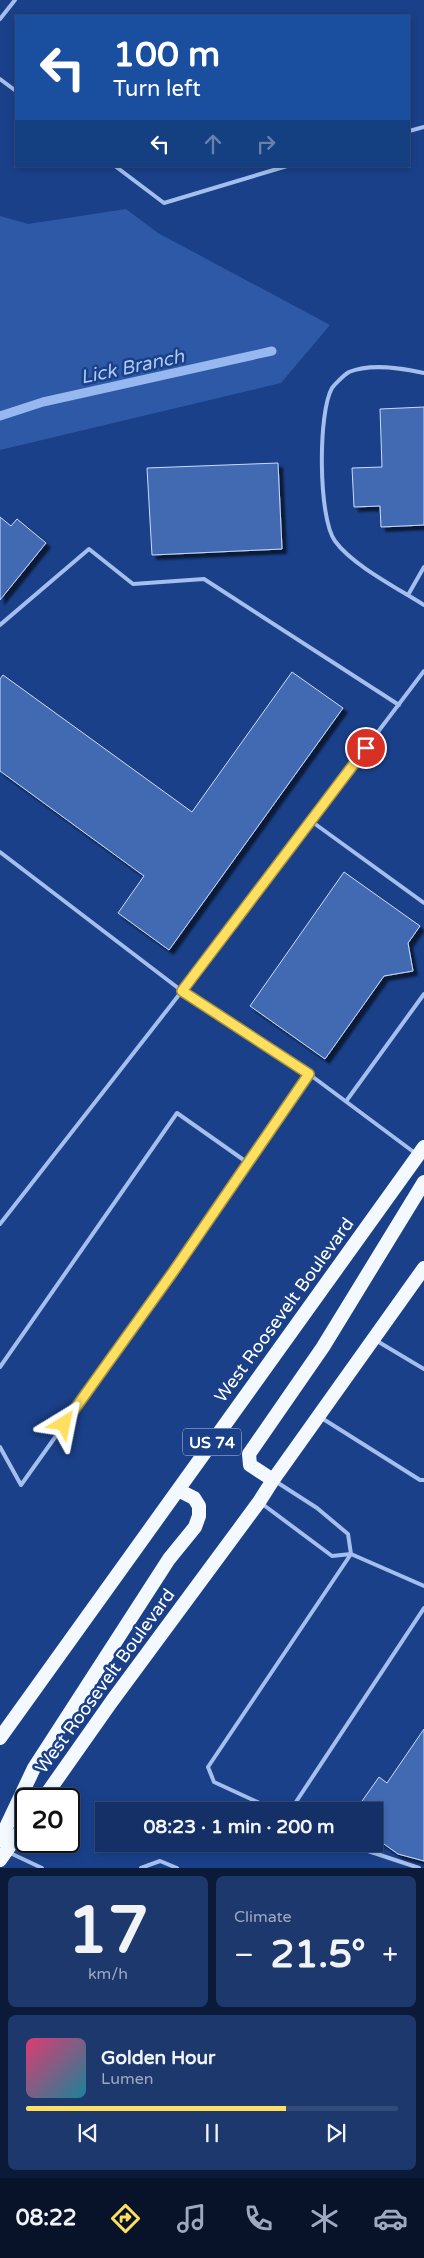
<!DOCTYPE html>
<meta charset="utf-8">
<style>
body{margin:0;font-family:"Varela Round",sans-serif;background:#1d386d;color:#f1f3f6;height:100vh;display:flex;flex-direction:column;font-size:19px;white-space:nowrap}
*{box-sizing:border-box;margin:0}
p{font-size:16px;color:#9da9c0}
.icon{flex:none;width:28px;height:28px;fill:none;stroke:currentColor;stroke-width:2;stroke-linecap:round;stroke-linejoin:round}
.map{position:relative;height:1868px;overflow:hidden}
.side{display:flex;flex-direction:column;gap:8px;padding:8px;background:#0b1a39;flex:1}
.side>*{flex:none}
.hud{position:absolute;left:15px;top:15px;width:395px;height:152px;border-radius:0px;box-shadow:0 2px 8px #0003,0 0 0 1px #334b7b;background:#1a4fa0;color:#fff;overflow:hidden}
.speed{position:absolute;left:15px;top:1788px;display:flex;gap:10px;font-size:25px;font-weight:700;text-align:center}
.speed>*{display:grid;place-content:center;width:65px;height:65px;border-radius:50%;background:#143067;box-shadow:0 2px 8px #0003,0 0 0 1px #334b7b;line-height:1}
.speed .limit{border:2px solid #111;border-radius:8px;background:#fff;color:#111}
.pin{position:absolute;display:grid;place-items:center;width:42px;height:42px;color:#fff;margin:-21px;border:2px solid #fff;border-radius:50%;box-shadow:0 1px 5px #0007}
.me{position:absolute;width:55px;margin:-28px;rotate:35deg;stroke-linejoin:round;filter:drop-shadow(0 0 4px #0008)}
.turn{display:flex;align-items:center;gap:18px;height:105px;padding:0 15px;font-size:22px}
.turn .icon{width:65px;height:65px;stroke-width:2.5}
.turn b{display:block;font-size:35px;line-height:42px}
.lanes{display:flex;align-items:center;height:48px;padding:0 15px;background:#0003;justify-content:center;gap:25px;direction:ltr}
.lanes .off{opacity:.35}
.big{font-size:38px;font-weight:800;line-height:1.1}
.side .tile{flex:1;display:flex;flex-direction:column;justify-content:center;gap:8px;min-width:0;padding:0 18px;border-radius:8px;background:#1d386d}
.side .dial{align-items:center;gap:0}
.dial b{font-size:65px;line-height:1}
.song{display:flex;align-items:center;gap:15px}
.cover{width:60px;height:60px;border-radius:8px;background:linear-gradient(135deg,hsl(340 70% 55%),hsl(190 70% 35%))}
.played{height:5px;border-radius:2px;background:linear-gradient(90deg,#ffdf60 70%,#334b7b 70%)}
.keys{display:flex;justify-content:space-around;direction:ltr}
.heat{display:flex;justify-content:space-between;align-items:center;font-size:28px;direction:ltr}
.side .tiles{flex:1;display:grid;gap:8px;grid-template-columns:1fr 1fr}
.tile:last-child{grid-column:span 2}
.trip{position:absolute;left:95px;top:1802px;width:288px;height:50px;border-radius:0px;background:#143067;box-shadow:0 2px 8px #0003,0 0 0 1px #334b7b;font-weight:800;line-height:50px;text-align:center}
.dock{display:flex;height:80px;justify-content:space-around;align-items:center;background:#081329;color:#9da9c0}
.dock .icon{width:35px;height:35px}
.dock .selected{color:#ffdf60}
.dock b{font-size:22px;color:#f1f3f6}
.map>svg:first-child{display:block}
.green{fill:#2d59a7}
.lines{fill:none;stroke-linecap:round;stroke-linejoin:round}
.stream{stroke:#96b7ef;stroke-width:9}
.building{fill:#436ab2;stroke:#c9dbf9;filter:url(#shadow)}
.service{stroke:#a4beed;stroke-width:4}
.trunk{stroke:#f4f8ff;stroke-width:14}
.route-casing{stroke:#a6913e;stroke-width:12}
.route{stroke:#ffdf60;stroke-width:9}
.labels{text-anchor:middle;stroke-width:5;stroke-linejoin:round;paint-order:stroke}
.shield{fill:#1a4089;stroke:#bac6dc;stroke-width:1}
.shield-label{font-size:16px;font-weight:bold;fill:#fff}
.street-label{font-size:18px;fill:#fff;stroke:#1a4089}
.water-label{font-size:19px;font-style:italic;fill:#afc8f4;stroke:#1a4089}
</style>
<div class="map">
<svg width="424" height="1868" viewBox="0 0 424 1868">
<defs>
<filter id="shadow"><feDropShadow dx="4.5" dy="4.5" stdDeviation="1" flood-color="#0009"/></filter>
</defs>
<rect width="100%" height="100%" fill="#1a4089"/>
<!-- green -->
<path class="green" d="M126 209 158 233 330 325 281 383 0 450V216L28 224Z"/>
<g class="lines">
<!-- stream -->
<path class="stream" d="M0 416 43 402 272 351"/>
</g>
<!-- building -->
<path class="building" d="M424 407V525L381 527 380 506 354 507 352 468 382 467 380 409Z
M278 463 282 549 152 555 147 468Z
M0 517 11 526 17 519 46 543 0 600Z
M292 672 343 708 169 950 118 913 144 876 0 771V679L3 675 192 812Z
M344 872 420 926 408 943 413 971 384 976 325 1059 250 1006Z
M424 1729V1861L398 1854 374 1837V1811H355L379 1777 387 1783Z"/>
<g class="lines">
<!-- service -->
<path class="service" d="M0 19 15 0
M0 79 16 91
M409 131 424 127
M115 166 164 203 287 166
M424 373C401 368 371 363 349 372 344 375 335 384 332 388 318 412 318 518 335 541 352 565 399 589 424 605
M408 595 424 567
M0 625 89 549 133 584 204 579 399 705
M311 821 424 903
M0 852 182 991 309 1074
M347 1100 424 994
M0 1224 182 991 424 671
M377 1341 424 1369
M0 1367 177 1113 248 1163
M320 1417 420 1480H424
M0 1447 21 1485 173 1272 309 1074 415 1153
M261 1503 332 1556 351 1554 348 1534 317 1508 275 1481
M277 1811 214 1782 208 1767 351 1554 424 1586
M290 1811 424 1608
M347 1844 419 1868
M8 1852 42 1868
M141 1868 160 1861 177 1868"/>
<!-- trunk -->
<path class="trunk" d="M273 1480 250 1465 249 1454 323 1347 424 1182
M0 1738 424 1147
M43 1799 112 1701 259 1502 273 1480 424 1268
M0 1840 34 1768 169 1559 195 1527 199 1516V1506L194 1498 178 1490
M0 1860 26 1823"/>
</g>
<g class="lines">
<!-- route casing -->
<g class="route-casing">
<path id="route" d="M64 1424 173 1272 309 1074 182 991 366 748"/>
</g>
<!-- route -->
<use href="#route" class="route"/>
</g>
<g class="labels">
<!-- shield labels -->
<rect class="shield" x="183" y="1428.5" width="58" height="27" rx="4"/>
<g class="shield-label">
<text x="212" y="1448">US 74</text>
</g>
<!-- street labels -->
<g class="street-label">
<text transform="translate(284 1310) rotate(-54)" y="6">West Roosevelt Boulevard</text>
<text transform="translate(105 1681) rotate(-54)" y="6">West Roosevelt Boulevard</text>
</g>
<!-- water labels -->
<g class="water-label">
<text transform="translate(132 366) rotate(-12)" y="7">Lick Branch</text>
</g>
</g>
</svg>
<div class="speed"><div class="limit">20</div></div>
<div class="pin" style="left:366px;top:748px;background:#d93025"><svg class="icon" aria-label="arrive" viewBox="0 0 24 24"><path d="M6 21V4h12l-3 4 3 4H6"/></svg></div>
<svg class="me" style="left:64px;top:1424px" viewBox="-20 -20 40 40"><path d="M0-17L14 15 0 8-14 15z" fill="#ffdf60" stroke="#fff" stroke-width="4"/></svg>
<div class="trip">08:23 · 1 min · 200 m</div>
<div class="hud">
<div class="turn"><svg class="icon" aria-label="left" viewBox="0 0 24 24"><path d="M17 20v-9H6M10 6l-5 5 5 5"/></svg><div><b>100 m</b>Turn left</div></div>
<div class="lanes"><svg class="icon" aria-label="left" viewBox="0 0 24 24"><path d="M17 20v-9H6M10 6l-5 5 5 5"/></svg><svg class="icon off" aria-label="ahead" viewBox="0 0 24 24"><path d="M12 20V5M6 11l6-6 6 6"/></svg><svg class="icon off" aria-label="right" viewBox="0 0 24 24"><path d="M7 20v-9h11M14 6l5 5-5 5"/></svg></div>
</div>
</div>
<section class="side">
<div class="tiles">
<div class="tile dial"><b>17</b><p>km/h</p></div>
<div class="tile"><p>Climate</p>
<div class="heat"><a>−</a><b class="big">21.5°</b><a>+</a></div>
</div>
<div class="tile">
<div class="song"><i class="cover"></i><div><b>Golden Hour</b><p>Lumen</p></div></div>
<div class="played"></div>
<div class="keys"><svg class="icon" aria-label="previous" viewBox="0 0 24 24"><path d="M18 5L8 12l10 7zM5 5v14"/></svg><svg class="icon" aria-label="pause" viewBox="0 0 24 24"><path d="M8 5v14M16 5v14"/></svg><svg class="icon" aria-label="next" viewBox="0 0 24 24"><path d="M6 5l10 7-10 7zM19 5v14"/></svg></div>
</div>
</div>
</section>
<nav class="dock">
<b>08:22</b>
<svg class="icon selected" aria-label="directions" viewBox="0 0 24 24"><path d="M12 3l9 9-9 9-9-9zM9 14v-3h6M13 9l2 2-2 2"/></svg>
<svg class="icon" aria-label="music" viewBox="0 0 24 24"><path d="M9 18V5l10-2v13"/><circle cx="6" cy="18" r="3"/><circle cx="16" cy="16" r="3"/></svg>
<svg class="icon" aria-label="phone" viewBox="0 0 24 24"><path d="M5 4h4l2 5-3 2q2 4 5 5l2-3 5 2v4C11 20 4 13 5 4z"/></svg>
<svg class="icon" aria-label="climate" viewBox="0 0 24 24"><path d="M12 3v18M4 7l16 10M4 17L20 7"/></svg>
<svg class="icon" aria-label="car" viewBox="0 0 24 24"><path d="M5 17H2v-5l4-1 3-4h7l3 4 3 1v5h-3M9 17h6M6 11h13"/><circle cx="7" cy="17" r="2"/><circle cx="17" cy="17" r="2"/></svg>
</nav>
